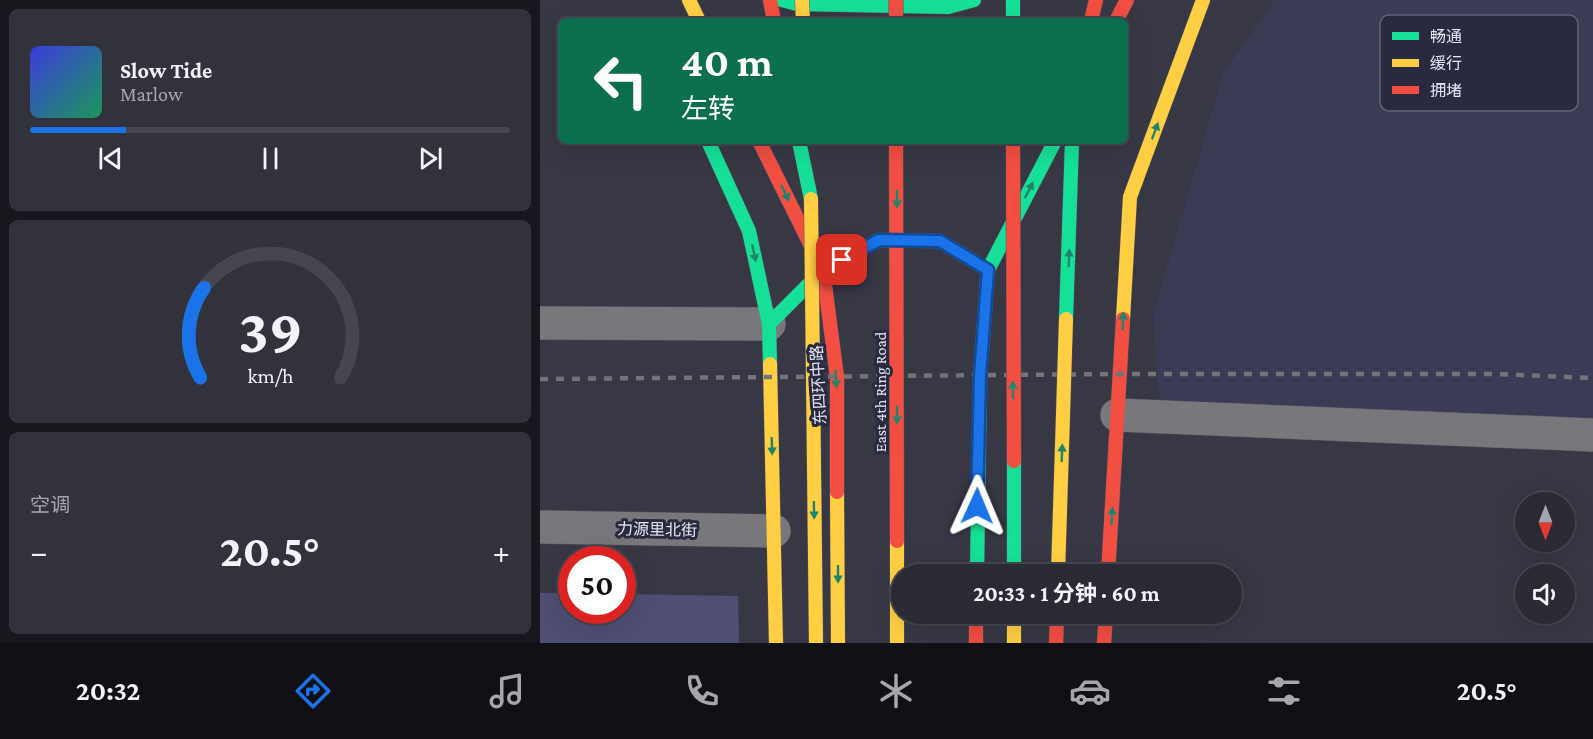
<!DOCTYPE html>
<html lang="zh">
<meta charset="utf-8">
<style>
body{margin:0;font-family:"Crimson Pro","Noto Sans SC",serif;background:#32323c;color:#f1f3f6;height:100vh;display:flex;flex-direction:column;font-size:22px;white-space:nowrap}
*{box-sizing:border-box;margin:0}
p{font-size:20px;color:#a5a7ac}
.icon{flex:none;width:33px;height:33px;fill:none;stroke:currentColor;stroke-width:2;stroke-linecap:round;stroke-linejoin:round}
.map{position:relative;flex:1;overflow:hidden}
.panel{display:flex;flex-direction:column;gap:9px;padding:9px;background:#17171d;width:540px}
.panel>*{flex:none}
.top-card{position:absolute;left:18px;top:18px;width:570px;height:126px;border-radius:9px;box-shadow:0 6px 24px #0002,0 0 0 2px #46464f;background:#0b6e4f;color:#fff;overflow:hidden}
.needle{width:39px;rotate:180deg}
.controls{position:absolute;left:975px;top:492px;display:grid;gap:12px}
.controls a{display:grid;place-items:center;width:60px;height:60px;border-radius:50%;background:#2a2a34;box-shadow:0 6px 24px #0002,0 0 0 2px #46464f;font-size:30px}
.speed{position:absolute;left:18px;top:546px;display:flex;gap:12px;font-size:30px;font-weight:700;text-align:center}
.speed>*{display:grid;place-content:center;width:78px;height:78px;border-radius:50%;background:#2a2a34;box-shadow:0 6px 24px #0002,0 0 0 2px #46464f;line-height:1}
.speed .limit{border:9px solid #d22;background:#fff;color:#111}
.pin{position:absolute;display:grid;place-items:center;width:51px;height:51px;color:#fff;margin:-26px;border-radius:12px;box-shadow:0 3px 9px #0006}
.me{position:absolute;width:66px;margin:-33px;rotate:1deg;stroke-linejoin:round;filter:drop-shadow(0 0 4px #0008)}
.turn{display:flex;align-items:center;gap:21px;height:126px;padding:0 24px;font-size:27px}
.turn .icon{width:78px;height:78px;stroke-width:2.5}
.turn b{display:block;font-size:42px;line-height:51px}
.big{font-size:45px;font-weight:700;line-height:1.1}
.panel .card{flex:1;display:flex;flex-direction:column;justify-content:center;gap:9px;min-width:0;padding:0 21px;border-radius:9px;background:#32323c}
.panel .dial{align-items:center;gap:0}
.dial svg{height:156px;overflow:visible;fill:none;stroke:#46464f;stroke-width:7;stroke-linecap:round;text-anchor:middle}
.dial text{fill:#f1f3f6;stroke:none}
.song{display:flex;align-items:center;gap:18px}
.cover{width:72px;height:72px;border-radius:9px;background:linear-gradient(135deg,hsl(240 70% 55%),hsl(150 70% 35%))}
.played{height:6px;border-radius:3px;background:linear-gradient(90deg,#1a73e8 20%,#46464f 20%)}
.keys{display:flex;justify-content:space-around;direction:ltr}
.heat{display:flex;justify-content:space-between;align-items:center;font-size:33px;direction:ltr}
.trip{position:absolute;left:351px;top:564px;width:351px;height:60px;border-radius:30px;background:#2a2a34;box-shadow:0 6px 24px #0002,0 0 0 2px #46464f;font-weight:700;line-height:60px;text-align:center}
.tab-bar{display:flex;height:96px;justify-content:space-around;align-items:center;background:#111115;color:#a5a7ac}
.tab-bar .icon{width:42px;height:42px}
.tab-bar .active{color:#1a73e8}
.tab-bar b{font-size:27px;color:#f1f3f6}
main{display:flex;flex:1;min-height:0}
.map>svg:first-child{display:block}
.built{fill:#3b3b55}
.green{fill:#4f4f76}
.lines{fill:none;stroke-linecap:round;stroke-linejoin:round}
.street-casing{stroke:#555561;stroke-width:34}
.fast-casing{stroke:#555561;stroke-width:15}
.slow-casing{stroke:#555561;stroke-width:15}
.jam-casing{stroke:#555561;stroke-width:15}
.street{stroke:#77777c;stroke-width:33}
.fast{stroke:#16e098;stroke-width:14}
.slow{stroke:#ffcf43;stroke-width:14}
.jam{stroke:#f24e42;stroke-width:14}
.rail{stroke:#727279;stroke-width:4.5;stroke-dasharray:8 8;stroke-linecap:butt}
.fast-bridge-casing{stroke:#555561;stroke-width:15;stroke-linecap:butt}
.slow-bridge-casing{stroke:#555561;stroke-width:15;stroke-linecap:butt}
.jam-bridge-casing{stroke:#555561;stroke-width:15;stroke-linecap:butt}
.fast-bridge{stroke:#16e098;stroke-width:14}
.slow-bridge{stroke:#ffcf43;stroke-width:14}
.jam-bridge{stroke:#f24e42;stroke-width:14}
.oneway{fill:#20846c}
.route-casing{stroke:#114b97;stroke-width:15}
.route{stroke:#1a73e8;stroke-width:10}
.labels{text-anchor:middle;stroke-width:6;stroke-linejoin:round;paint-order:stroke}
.street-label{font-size:16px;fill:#e7e8f7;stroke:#29293f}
.key{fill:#29293f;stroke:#626276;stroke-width:1.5}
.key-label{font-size:16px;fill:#e7e8f7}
</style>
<main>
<section class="panel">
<div class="card">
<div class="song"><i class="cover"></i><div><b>Slow Tide</b><p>Marlow</p></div></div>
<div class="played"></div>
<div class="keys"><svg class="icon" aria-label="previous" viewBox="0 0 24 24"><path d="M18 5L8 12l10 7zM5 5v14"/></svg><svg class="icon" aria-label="pause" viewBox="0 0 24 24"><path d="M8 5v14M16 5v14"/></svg><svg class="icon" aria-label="next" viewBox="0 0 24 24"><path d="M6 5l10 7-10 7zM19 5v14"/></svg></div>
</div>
<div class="card dial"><svg viewBox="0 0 100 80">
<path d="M14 69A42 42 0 1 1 86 69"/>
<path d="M14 69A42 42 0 0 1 16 23" stroke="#1a73e8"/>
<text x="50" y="56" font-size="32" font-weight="700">39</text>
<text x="50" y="72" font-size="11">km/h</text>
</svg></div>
<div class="card"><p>空调</p>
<div class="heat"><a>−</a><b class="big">20.5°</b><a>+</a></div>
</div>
</section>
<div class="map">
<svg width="1053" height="643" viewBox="0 0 1053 643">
<rect width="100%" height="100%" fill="#383845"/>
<!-- built -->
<path class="built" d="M735 0H1053V424L620 407 613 316 683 74Z"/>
<!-- green -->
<path class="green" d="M0 593H31L32 610H82L83 594 198 596 199 643H0Z"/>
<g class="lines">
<!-- street casing -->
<g class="street-casing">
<path id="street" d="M0 323 229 324
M577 415 1053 435
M0 527 234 531"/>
</g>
<!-- fast casing -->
<g class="fast-casing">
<path id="fast" d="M242 0 257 4 408 7 434 0
M473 0V21
M168 141 209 231 229 324 230 364
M259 141 271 199
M229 324 283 270 339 240 400 241 448 270
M437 574 440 376 448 270 515 141"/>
</g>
<!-- slow casing -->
<g class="slow-casing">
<path id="slow" d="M149 0 159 21
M583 319 590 197 663 0
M230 364 236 643
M297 492 298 643
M474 614V643"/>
</g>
<!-- jam casing -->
<g class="jam-casing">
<path id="jam" d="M230 0 234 21
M551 21 556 0
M576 21 587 0
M219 141 283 270 297 377V492
M568 574 583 319
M436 614V643
M516 643 517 614
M564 643 566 614"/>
</g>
<!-- street -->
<use href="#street" class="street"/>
<!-- fast -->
<use href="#fast" class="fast"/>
<!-- slow -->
<use href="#slow" class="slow"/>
<!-- jam -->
<use href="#jam" class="jam"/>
<!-- rail -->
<path class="rail" d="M0 379 580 374H956L1053 378"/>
<!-- fast-bridge casing -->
<g class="fast-bridge-casing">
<path id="fast-bridge" d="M526 319 532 141
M474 461V574"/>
</g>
<!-- slow-bridge casing -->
<g class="slow-bridge-casing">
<path id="slow-bridge" d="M262 0 263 21
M271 199 276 643
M357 541V643
M518 574 526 319"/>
</g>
<!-- jam-bridge casing -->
<g class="jam-bridge-casing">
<path id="jam-bridge" d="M356 0V21
M356 141 357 541
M473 141 474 461"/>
</g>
<!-- fast-bridge -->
<use href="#fast-bridge" class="fast-bridge"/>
<!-- slow-bridge -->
<use href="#slow-bridge" class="slow-bridge"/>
<!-- jam-bridge -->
<use href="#jam-bridge" class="jam-bridge"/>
</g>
<!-- one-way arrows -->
<defs><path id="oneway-solid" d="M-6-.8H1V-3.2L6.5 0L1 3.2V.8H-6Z" transform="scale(1.5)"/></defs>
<g class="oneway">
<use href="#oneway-solid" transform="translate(615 131) rotate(-70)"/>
<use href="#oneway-solid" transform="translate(489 190) rotate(-63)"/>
<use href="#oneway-solid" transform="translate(245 193) rotate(64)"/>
<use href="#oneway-solid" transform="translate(357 199) rotate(90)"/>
<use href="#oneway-solid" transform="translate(214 253) rotate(78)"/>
<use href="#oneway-solid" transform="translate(529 258) rotate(-88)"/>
<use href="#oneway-solid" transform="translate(583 321) rotate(-87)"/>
<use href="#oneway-solid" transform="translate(296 379) rotate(87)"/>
<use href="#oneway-solid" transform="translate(473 390) rotate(-90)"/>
<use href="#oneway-solid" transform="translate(357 415) rotate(90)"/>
<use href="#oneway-solid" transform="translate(232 446) rotate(88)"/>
<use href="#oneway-solid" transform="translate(522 453) rotate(-88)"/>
<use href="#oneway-solid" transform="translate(274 510) rotate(89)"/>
<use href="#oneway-solid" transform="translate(572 516) rotate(-87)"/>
<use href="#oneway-solid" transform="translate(298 574) rotate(90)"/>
</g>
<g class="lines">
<!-- route casing -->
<g class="route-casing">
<path id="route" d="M302 260 339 240 400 241 448 270 440 376 437 506"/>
</g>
<!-- route -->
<use href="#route" class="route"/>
</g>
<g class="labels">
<!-- street labels -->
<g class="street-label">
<text transform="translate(278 385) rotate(-93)" y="6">东四环中路</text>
<text transform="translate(340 392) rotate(-90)" y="6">East 4th Ring Road</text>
<text transform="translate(117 529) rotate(1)" y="6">力源里北街</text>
</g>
</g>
<!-- legend -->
<rect x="840" y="15" width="198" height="96" rx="9" class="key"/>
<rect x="852" y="32" width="27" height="8" fill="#16e098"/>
<rect x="852" y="59" width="27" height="8" fill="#ffcf43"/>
<rect x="852" y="86" width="27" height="8" fill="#f24e42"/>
<g class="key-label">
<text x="890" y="42">畅通</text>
<text x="890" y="69">缓行</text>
<text x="890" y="96">拥堵</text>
</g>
</svg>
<div class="controls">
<a><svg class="needle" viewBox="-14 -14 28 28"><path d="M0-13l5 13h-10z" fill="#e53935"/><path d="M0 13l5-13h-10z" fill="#a5a7ac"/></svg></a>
<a><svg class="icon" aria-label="sound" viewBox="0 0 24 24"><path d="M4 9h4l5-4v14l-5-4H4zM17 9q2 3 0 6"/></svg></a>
</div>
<div class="speed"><div class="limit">50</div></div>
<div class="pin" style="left:302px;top:260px;background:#d93025"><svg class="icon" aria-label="arrive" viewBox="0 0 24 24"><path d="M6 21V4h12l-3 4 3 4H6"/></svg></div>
<svg class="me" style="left:437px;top:506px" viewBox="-20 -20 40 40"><path d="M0-17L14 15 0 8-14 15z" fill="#1a73e8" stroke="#fff" stroke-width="4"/></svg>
<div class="trip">20:33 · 1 分钟 · 60 m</div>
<div class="top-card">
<div class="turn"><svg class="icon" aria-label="left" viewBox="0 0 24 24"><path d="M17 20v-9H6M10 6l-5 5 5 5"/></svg><div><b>40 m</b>左转</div></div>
</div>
</div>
</main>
<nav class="tab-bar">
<b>20:32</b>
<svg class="icon active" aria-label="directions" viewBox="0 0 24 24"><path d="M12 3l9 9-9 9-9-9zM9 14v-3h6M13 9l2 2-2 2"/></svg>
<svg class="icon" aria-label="music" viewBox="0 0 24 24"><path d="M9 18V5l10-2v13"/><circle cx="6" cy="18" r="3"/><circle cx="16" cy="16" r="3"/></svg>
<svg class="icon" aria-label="phone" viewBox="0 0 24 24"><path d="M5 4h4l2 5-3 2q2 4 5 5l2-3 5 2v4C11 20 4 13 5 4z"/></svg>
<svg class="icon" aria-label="climate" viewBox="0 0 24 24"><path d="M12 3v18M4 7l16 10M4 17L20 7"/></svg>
<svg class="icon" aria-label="car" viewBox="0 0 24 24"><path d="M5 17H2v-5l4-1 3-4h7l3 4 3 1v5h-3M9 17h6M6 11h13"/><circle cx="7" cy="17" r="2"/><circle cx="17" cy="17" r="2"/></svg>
<svg class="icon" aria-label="filters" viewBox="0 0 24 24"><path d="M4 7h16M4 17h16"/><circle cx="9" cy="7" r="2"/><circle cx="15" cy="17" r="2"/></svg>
<b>20.5°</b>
</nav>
